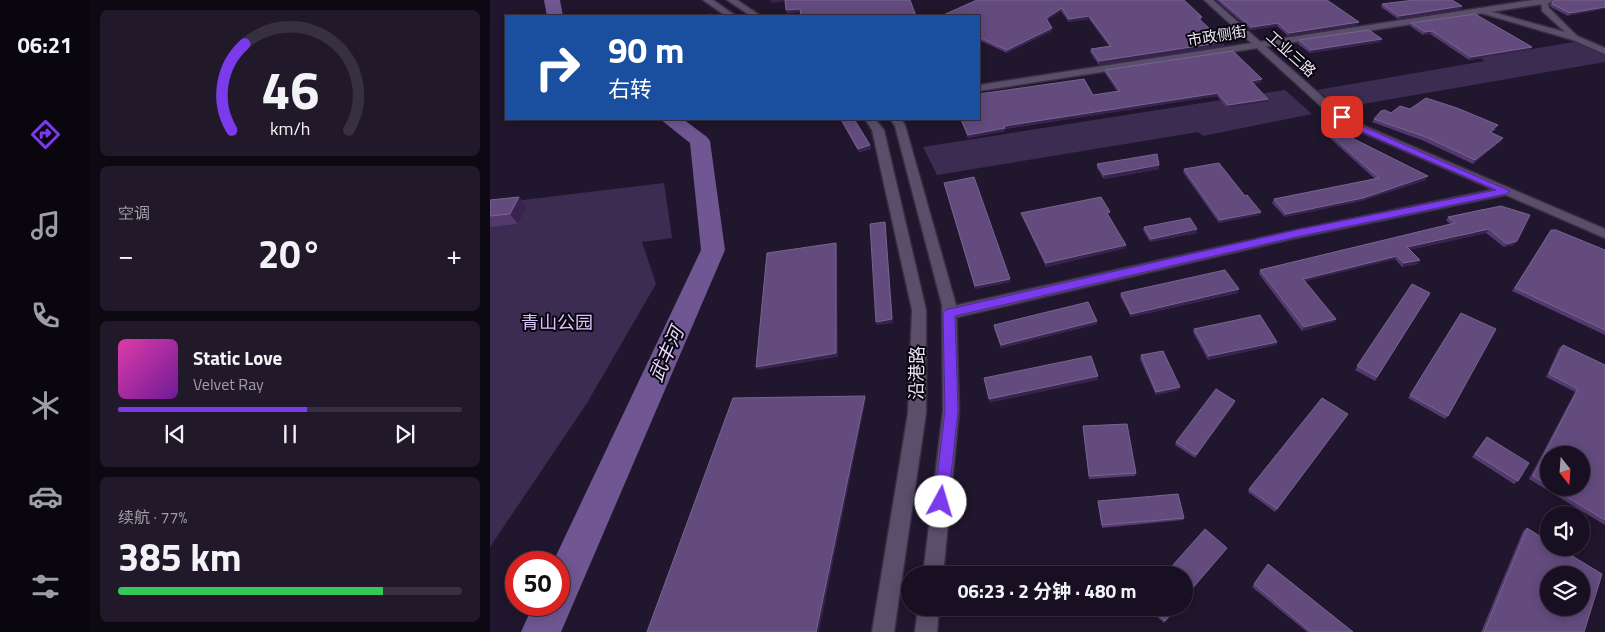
<!DOCTYPE html>
<html lang="zh">
<meta charset="utf-8">
<style>
body{margin:0;font-family:"Titillium Web","Noto Sans SC",sans-serif;background:#21192a;color:#f1f3f6;height:100vh;display:flex;flex-direction:column;font-size:19px;white-space:nowrap}
*{box-sizing:border-box;margin:0}
p{font-size:16px;color:#9f9da5}
.icon{flex:none;width:28px;height:28px;fill:none;stroke:currentColor;stroke-width:2;stroke-linecap:round;stroke-linejoin:round}
.map{position:relative;flex:1;overflow:hidden}
.details{display:flex;flex-direction:column;gap:10px;padding:10px;background:#0d0913;width:400px}
.details>*{flex:none}
.top-card{position:absolute;left:15px;top:15px;width:475px;height:105px;border-radius:0px;box-shadow:0 2px 12px #0003,0 0 0 1px #363040;background:#1a4fa0;color:#fff;overflow:hidden}
.needle{width:32px;rotate:163deg}
.controls{position:absolute;left:1050px;top:446px;display:grid;gap:10px}
.controls a{display:grid;place-items:center;width:50px;height:50px;border-radius:50%;background:#181022;box-shadow:0 2px 12px #0003,0 0 0 1px #363040;font-size:25px}
.speed{position:absolute;left:15px;top:551px;display:flex;gap:10px;font-size:25px;font-weight:700;text-align:center}
.speed>*{display:grid;place-content:center;width:65px;height:65px;border-radius:50%;background:#181022;box-shadow:0 2px 12px #0003,0 0 0 1px #363040;line-height:1}
.speed .limit{border:8px solid #d22;background:#fff;color:#111}
.pin{position:absolute;display:grid;place-items:center;width:42px;height:42px;color:#fff;margin:-21px;border-radius:10px;box-shadow:0 2px 8px #0006}
.me{position:absolute;width:55px;margin:-28px;rotate:6deg;stroke-linejoin:round;filter:drop-shadow(0 0 4px #0008)}
.turn{display:flex;align-items:center;gap:18px;height:105px;padding:0 20px;font-size:22px}
.turn .icon{width:65px;height:65px;stroke-width:2.5}
.turn b{display:block;font-size:35px;line-height:42px}
.big{font-size:38px;font-weight:700;line-height:1.1}
.details .tile{flex:1;display:flex;flex-direction:column;justify-content:center;gap:8px;min-width:0;padding:0 18px;border-radius:8px;background:#21192a}
.details .dial{align-items:center;gap:0}
.dial svg{height:130px;overflow:visible;fill:none;stroke:#363040;stroke-width:7;stroke-linecap:round;text-anchor:middle}
.dial text{fill:#f1f3f6;stroke:none}
.song{display:flex;align-items:center;gap:15px}
.cover{width:60px;height:60px;border-radius:8px;background:linear-gradient(135deg,hsl(320 70% 55%),hsl(280 70% 35%))}
.played{height:5px;border-radius:2px;background:linear-gradient(90deg,#7c3aed 55%,#363040 55%)}
.keys{display:flex;justify-content:space-around;direction:ltr}
.heat{display:flex;justify-content:space-between;align-items:center;font-size:28px;direction:ltr}
.charge{height:8px;border-radius:4px;background:linear-gradient(90deg,#34c759 77%,#363040 0)}
.trip{position:absolute;left:411px;top:566px;width:292px;height:50px;border-radius:25px;background:#181022;box-shadow:0 2px 12px #0003,0 0 0 1px #363040;font-weight:700;line-height:50px;text-align:center}
main{display:flex;flex:1;min-height:0}
.tabs{display:flex;flex-direction:column;width:90px;justify-content:space-around;align-items:center;background:#0a060e;color:#9f9da5}
.tabs .icon{width:35px;height:35px}
.tabs .selected{color:#7c3aed}
.tabs b{font-size:22px;color:#f1f3f6}
.map>svg:first-child{display:block}
.green{fill:#3d2c52}
.lines{fill:none;stroke-linecap:round;stroke-linejoin:round}
.river{fill:#705692;fill-rule:evenodd}
.street-casing{stroke:#372f42;stroke-width:3}
.secondary-casing{stroke:#372f42;stroke-width:3}
.street{fill:#5a4e6a;fill-rule:evenodd}
.secondary{fill:#5a4e6a;fill-rule:evenodd}
.wall{fill:#53396e;fill-rule:evenodd}
.shaded-wall{fill:#37234e}
.building{fill:#634b7d;stroke:#786490;fill-rule:evenodd}
.route{fill:#7c3aed;stroke:#51269a}
.labels{text-anchor:middle;stroke-width:4;stroke-linejoin:round;paint-order:stroke}
.far-street-label{font-size:15px;fill:#ece5f6;stroke:#08050e}
.park-label{font-size:18px;fill:#d9c3f9;stroke:#08050e}
.street-label{font-size:18px;fill:#ece5f6;stroke:#08050e}
.water-label{font-size:19px;font-style:italic;fill:#e7d8fc;stroke:#08050e}
</style>
<main>
<nav class="tabs">
<b>06:21</b>
<svg class="icon selected" aria-label="directions" viewBox="0 0 24 24"><path d="M12 3l9 9-9 9-9-9zM9 14v-3h6M13 9l2 2-2 2"/></svg>
<svg class="icon" aria-label="music" viewBox="0 0 24 24"><path d="M9 18V5l10-2v13"/><circle cx="6" cy="18" r="3"/><circle cx="16" cy="16" r="3"/></svg>
<svg class="icon" aria-label="phone" viewBox="0 0 24 24"><path d="M5 4h4l2 5-3 2q2 4 5 5l2-3 5 2v4C11 20 4 13 5 4z"/></svg>
<svg class="icon" aria-label="climate" viewBox="0 0 24 24"><path d="M12 3v18M4 7l16 10M4 17L20 7"/></svg>
<svg class="icon" aria-label="car" viewBox="0 0 24 24"><path d="M5 17H2v-5l4-1 3-4h7l3 4 3 1v5h-3M9 17h6M6 11h13"/><circle cx="7" cy="17" r="2"/><circle cx="17" cy="17" r="2"/></svg>
<svg class="icon" aria-label="filters" viewBox="0 0 24 24"><path d="M4 7h16M4 17h16"/><circle cx="9" cy="7" r="2"/><circle cx="15" cy="17" r="2"/></svg>
</nav>
<section class="details">
<div class="tile dial"><svg viewBox="0 0 100 80">
<path d="M14 69A42 42 0 1 1 86 69"/>
<path d="M14 69A42 42 0 0 1 22 16" stroke="#7c3aed"/>
<text x="50" y="56" font-size="32" font-weight="700">46</text>
<text x="50" y="72" font-size="11">km/h</text>
</svg></div>
<div class="tile"><p>空调</p>
<div class="heat"><a>−</a><b class="big">20°</b><a>+</a></div>
</div>
<div class="tile">
<div class="song"><i class="cover"></i><div><b>Static Love</b><p>Velvet Ray</p></div></div>
<div class="played"></div>
<div class="keys"><svg class="icon" aria-label="previous" viewBox="0 0 24 24"><path d="M18 5L8 12l10 7zM5 5v14"/></svg><svg class="icon" aria-label="pause" viewBox="0 0 24 24"><path d="M8 5v14M16 5v14"/></svg><svg class="icon" aria-label="next" viewBox="0 0 24 24"><path d="M6 5l10 7-10 7zM19 5v14"/></svg></div>
</div>
<div class="tile"><p>续航 · 77%</p><b class="big">385 km</b><div class="charge"></div></div>
</section>
<div class="map">
<svg width="1115" height="632" viewBox="0 0 1115 632">
<rect width="100%" height="100%" fill="#20162d"/>
<!-- green -->
<path class="green" d="M1089 41 1115 53V62L850 108 827 90 995 61 990 58Z
M795 90 822 114 713 136 708 132 447 175 433 147Z
M174 183 182 238 152 242 166 284 97 403 0 547V204Z"/>
<g class="lines">
<!-- river -->
<path class="river" d="M54 0H70L73 16H57Z
M170 119H193L217 137 220 141 235 250 71 632H31L43 605H69V562H63L211 250 200 143Z"/>
<!-- street casing -->
<g class="street-casing">
<path id="street" d="M1043 0H1063L1059 3 489 91V85Z
M1016 187 1022 191 1020 194 806 238 459 319 454 317 452 313 454 309 459 307 806 230Z"/>
</g>
<!-- secondary casing -->
<g class="secondary-casing">
<path id="secondary" d="M213 0H223L246 16H236Z
M237 0H247L271 16H261Z
M714 0H723L842 105 870 124 1115 229V238L862 128 834 109Z
M1051 0H1057L1059 8 1087 36 1115 48V54L1083 40 984 11 988 8 1075 32 1052 11Z
M375 119H385L394 130 436 310V413L404 632H382L418 413 422 310 382 130Z
M400 119H411L415 125 466 305 469 411 453 575H433L453 411 452 305 405 126Z
M428 608H449L447 632H425Z"/>
</g>
<!-- street -->
<use href="#street" class="street"/>
<!-- secondary -->
<use href="#secondary" class="secondary"/>
</g>
<!-- wall -->
<path class="wall" d="M487 0 712 17 711 20 734 46 609 65 600 52 601 49 619 46 599 19 579 22 571 11 557 20 562 28V31L517 53 489 40V16Z
M726 0H837L867 25 798 36 787 26 761 30Z
M1115 0 1078 16 1061 7 1060 5 1062 2Z
M892 4 972 6 971 9 908 19 891 7Z
M921 23 1042 47 1040 50 979 60 940 34 933 35 920 26Z
M809 40 891 42 820 53 808 44Z
M615 70 771 82 764 84 778 99V102L737 108 727 96 515 129V131L478 138 470 119H489L603 95 627 91 615 73Z
M920 109 1006 129 1001 133 1011 141 983 164 934 141 882 122 884 119 901 113Z
M350 119H364L380 145 381 149 369 152Z
M833 128 936 180 871 201 795 217 782 203 784 199 885 179 832 131Z
M607 164 669 165V169L614 179 607 168Z
M694 169 771 212 769 215 729 223 693 172Z
M454 183 520 282 485 289Z
M29 197 37 207 28 224 0 227V200Z
M993 209 1024 245 1014 247 996 233 919 250 928 264 912 267 905 259 815 281 846 319 844 322 812 331 769 274 770 270 960 224 956 220 958 217Z
M531 213 620 216H619L636 248 556 267 532 216Z
M654 227 707 233 660 242 653 230Z
M1061 230 1115 250V335L1022 291Z
M922 284 940 293 885 381 865 370Z
M631 293H748L641 317 630 296Z
M971 313 958 416 955 419 918 398Z
M607 321V324L511 348 504 328V325Z
M704 329 787 342 786 345 718 360 703 332Z
M1073 345 1115 365V525L1039 479 1085 392 1056 377 1069 348ZM1059 455 1091 488H1059Z
M651 355 689 390 666 395 650 359Z
M744 404 705 458 685 445 686 442Z
M858 414 785 512 758 492 759 489Z
M593 426 646 473 645 476 599 479Z
M997 437 1028 481 1024 484 982 457 994 440Z
M608 501 694 518 693 520 612 528 608 504Z
M1037 528 1094 632H991L1033 531Z
M778 564 863 632H817L762 587Z
M658 608H687L674 623Z"/>
<!-- shaded-wall -->
<path class="shaded-wall" d="M280 0H295L296 1 281 3Z
M972 6 971 9 908 19 909 16Z
M1115 7V9L1078 16 1080 13Z
M572 8 571 11 556 21V18Z
M310 9 311 12 297 14 296 10Z
M599 16V19L579 22V19Z
M869 22 867 25 798 36 799 33Z
M788 23 787 26 761 30 762 27Z
M562 28V31L517 53V50Z
M942 31 940 34 933 35 935 32Z
M892 39 891 42 820 53 821 50Z
M734 42V46L609 65V61Z
M1042 47 1040 50 979 60 981 57Z
M772 79 771 82 760 84 761 81Z
M728 93 727 96 515 129V131L478 138V135L514 126Z
M778 99V102L737 108 738 105Z
M1013 138 1011 141 983 164 985 160Z
M380 145 381 149 369 152 368 149Z
M669 165V169L614 179V175Z
M938 176 936 180 871 201 795 217 796 214Z
M29 197 37 207 28 224 20 214Z
M771 212 769 215 729 223 730 220Z
M395 222 403 323 387 325 386 322Z
M707 229V233L660 242 661 239Z
M999 229 996 233 915 251 917 247Z
M1027 241 1024 245 1014 247 1017 244Z
M346 243 347 246 348 357 267 370 266 367Z
M636 245V248L556 267V263Z
M907 256 905 259 812 282 813 279Z
M930 260 928 264 912 267 914 263Z
M520 279V282L485 289V286Z
M749 289 748 293 641 317V314Z
M846 319 844 322 812 331 814 327Z
M607 321V324L511 348V345Z
M787 342 786 345 718 360 719 356Z
M608 376V380L499 403V399Z
M690 387 689 390 666 395V392Z
M375 396 376 399 329 632H326Z
M745 401 744 404 705 458 706 455Z
M737 548 736 550 695 598V597Z"/>
<!-- building -->
<path class="building" d="M295 0H420L426 16H311L310 9 296 10Z
M487 0H694L712 17 708 18 734 42 609 61 601 49 621 46 599 16 579 19 572 8 556 18 562 28 517 50 489 37V16H451Z
M730 0H837L869 22 799 33 788 23 762 27Z
M924 0H962L972 6 909 16 892 4Z
M1064 0H1115V7L1080 13 1062 4V2Z
M220 14 224 16H213Z
M985 14 1042 47 981 57 942 31 935 32 921 23Z
M879 30 892 39 821 50 809 40Z
M743 51 772 79 761 81 778 99 738 105 728 93 514 126 515 128 478 135 471 119H489V94L594 79 603 95 630 91 615 70Z
M936 98 967 108 1008 125 1000 132 1013 138 985 160 936 137 884 119 891 111 895 110 901 113 910 106 920 109Z
M351 119H364L380 145 368 149Z
M836 125 938 176 873 198 796 214 784 199 889 178 833 128Z
M667 154 669 165 614 175 607 164Z
M729 163 755 196 757 195 771 212 730 220 694 169Z
M484 177 520 279 485 286 454 183Z
M29 197 20 214 0 216V200Z
M611 197 620 212 617 213 636 245 556 263 531 213Z
M1011 206 1040 215 1027 241 1017 244 999 229 917 247 930 260 914 263 907 256 813 279 846 319 814 327 770 270 965 223 958 217Z
M700 218 707 229 661 239 654 227Z
M395 222 402 319 386 322 380 224Z
M1061 230H1066L1115 250V330L1025 288Z
M346 243V353L266 367 277 253Z
M735 270 749 289 641 314 631 293Z
M922 284 940 293 887 377 867 366Z
M598 302 607 321 511 345 504 325Z
M971 313 1006 329 958 416 920 395Z
M770 315 787 342 719 356 704 329Z
M1073 345 1115 365V520L1062 488H1091V455H1059V486L1043 476 1088 389 1059 374Z
M673 351 690 387 666 392 651 355Z
M601 356 608 376 499 399 494 378Z
M726 389 745 401 706 455 686 442Z
M375 396 326 632H157L243 398Z
M832 398 858 414 787 509 759 489Z
M637 424 646 473 599 476 593 426Z
M997 437 1039 463 1028 481 985 454Z
M688 494 694 518 612 525 608 501Z
M1037 528 1059 542V548H1069L1112 574 1094 632H994ZM1059 575H1091V608H1059Z
M715 529 737 548 695 597V575H674Z
M778 564 863 632H821L764 584Z
M661 608H686L675 621Z"/>
<!-- route -->
<path class="route" d="M852 114 869 125 1020 191 1016 194 806 237 465 316 468 411 458 502 456 507 451 509 446 507 444 502 455 411 453 313 455 310 806 230 1006 190 863 128 849 118V115Z"/>
<g class="labels">
<!-- far-street labels -->
<g class="far-street-label">
<text transform="translate(727 36) rotate(-9)" y="5">市政侧街</text>
<text transform="translate(801 54) rotate(42)" y="5">工业三路</text>
</g>
<!-- park labels -->
<g class="park-label">
<text x="67" y="329">青山公园</text>
</g>
<!-- street labels -->
<g class="street-label">
<text transform="translate(427 373) rotate(-89)" y="6">沿港路</text>
</g>
<!-- water labels -->
<g class="water-label">
<text transform="translate(176 354) rotate(-66)" y="7">武丰河</text>
</g>
</g>
</svg>
<div class="controls">
<a><svg class="needle" viewBox="-14 -14 28 28"><path d="M0-13l5 13h-10z" fill="#e53935"/><path d="M0 13l5-13h-10z" fill="#9f9da5"/></svg></a>
<a><svg class="icon" aria-label="sound" viewBox="0 0 24 24"><path d="M4 9h4l5-4v14l-5-4H4zM17 9q2 3 0 6"/></svg></a>
<a><svg class="icon" aria-label="layers" viewBox="0 0 24 24"><path d="M12 4l9 5-9 5-9-5zM3 14l9 5 9-5"/></svg></a>
</div>
<div class="speed"><div class="limit">50</div></div>
<div class="pin" style="left:852px;top:117px;background:#d93025"><svg class="icon" aria-label="arrive" viewBox="0 0 24 24"><path d="M6 21V4h12l-3 4 3 4H6"/></svg></div>
<svg class="me" style="left:451px;top:502px" viewBox="-20 -20 40 40"><circle r="19" fill="#fff"/><path d="M0-13L10 11 0 6-10 11z" fill="#7c3aed"/></svg>
<div class="trip">06:23 · 2 分钟 · 480 m</div>
<div class="top-card">
<div class="turn"><svg class="icon" aria-label="right" viewBox="0 0 24 24"><path d="M7 20v-9h11M14 6l5 5-5 5"/></svg><div><b>90 m</b>右转</div></div>
</div>
</div>
</main>
